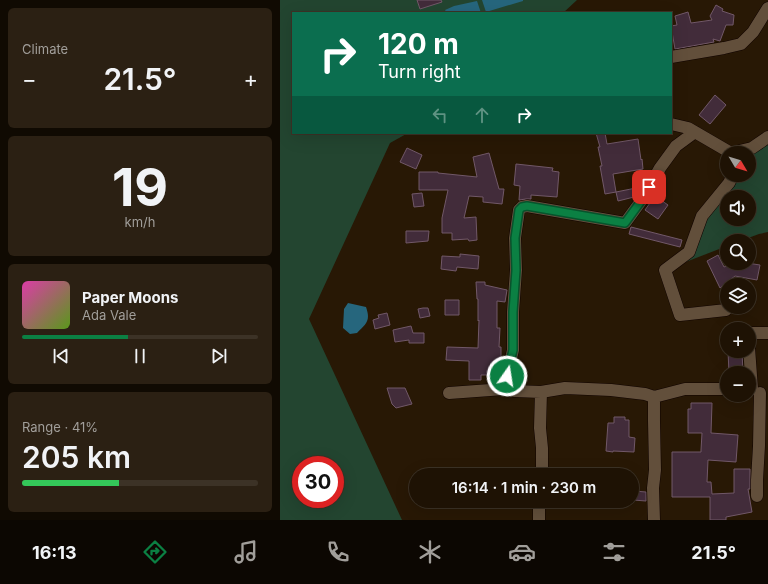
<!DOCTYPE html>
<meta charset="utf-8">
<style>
body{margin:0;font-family:Inter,sans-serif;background:#2b2013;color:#f1f3f6;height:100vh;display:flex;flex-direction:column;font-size:15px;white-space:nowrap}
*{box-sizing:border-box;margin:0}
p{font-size:13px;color:#a19e9a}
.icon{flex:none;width:22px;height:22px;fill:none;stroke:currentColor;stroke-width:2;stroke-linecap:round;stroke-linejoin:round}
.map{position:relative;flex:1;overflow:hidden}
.drawer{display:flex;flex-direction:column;gap:8px;padding:8px;background:#100a02;width:280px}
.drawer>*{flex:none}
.guide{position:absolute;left:12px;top:12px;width:380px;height:122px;border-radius:0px;box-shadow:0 4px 16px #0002,0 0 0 1px #3c3226;background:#0b6e4f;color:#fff;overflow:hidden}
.needle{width:26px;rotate:128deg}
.tools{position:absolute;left:440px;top:146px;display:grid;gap:8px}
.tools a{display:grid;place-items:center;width:36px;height:36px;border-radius:50%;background:#1e1204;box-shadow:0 4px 16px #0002,0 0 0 1px #3c3226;font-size:20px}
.speed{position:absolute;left:12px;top:456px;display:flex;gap:8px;font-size:20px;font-weight:700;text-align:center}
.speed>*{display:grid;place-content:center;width:52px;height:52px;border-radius:50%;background:#1e1204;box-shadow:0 4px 16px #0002,0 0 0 1px #3c3226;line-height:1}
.speed .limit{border:6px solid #d22;background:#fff;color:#111}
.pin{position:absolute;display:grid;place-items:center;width:34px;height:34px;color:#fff;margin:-17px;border-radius:8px;box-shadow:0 2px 6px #0006}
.me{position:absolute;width:44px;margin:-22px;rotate:13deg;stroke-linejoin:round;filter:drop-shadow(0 0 3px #0008)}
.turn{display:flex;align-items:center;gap:14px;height:84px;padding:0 20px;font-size:18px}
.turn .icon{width:52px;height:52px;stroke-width:2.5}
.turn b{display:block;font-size:28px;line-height:34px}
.lanes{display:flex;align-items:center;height:38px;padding:0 20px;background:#0003;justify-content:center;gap:20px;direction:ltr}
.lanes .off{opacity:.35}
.big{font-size:30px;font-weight:600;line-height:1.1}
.drawer .tile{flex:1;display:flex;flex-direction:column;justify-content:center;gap:6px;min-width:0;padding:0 14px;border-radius:6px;background:#2b2013}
.drawer .dial{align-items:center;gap:0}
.dial b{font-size:52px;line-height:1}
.song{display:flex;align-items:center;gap:12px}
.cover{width:48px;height:48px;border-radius:6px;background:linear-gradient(135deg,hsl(320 70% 55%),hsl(90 70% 35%))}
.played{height:4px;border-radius:2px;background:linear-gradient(90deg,#0b8043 45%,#3c3226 45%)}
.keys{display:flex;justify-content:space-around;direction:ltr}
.heat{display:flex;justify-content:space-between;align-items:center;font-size:22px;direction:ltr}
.charge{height:6px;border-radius:3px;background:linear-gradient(90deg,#34c759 41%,#3c3226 0)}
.trip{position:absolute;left:129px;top:468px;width:230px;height:40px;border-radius:20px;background:#1e1204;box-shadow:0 4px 16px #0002,0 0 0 1px #3c3226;font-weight:600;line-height:40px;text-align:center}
.dock{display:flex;height:64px;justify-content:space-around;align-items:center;background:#0c0702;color:#a19e9a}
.dock .icon{width:28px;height:28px}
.dock .selected{color:#0b8043}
.dock b{font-size:18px;color:#f1f3f6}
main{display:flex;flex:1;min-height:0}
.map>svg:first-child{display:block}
.green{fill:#234530;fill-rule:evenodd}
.water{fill:#26667d}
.building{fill:#422c3a;stroke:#715868}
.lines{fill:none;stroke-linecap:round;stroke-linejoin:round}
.minor-casing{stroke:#100300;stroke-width:13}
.minor{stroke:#624f3b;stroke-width:12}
.route-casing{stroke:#07532c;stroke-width:10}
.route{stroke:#0b8043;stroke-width:7}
</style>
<main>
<section class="drawer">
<div class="tile"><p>Climate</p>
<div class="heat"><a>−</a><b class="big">21.5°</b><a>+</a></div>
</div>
<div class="tile dial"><b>19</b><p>km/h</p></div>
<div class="tile">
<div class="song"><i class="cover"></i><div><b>Paper Moons</b><p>Ada Vale</p></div></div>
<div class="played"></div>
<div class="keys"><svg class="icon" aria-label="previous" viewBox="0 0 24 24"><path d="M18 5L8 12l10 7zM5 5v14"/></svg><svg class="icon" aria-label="pause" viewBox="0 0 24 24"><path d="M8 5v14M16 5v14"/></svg><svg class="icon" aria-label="next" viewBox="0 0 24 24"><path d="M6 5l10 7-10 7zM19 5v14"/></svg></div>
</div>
<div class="tile"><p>Range · 41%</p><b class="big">205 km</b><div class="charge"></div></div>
</section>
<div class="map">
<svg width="488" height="520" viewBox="0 0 488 520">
<rect width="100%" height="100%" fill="#281805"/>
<!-- green -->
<path class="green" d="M0 0H297L283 13H13V133H128L110 143 29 319 122 520H0ZM21 465H55V499H21Z
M488 137V232L479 234 460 241H447V246L385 270 409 252 422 216 453 175H469V153ZM447 197H469V219H447Z"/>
<!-- water -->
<path class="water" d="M202 0H243V1L206 12Z
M197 1 201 13H167L165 10 174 6Z
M68 303 86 307C91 321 86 324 77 333L70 334 63 328 64 309Z"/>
<!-- building -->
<path class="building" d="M137 0H161L162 2 140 9Z
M436 5 443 9 442 11 454 15 453 25H446L440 41 433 39 434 42 395 49 391 26 397 25 395 16 408 12 411 23 432 20 430 16Z
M435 95 446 105 430 124 419 115Z
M316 133H325L327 144 358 139 361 160 362 159 363 169 333 174 336 192 325 194 320 166H322L318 147H320Z
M127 148 142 155 136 169 120 162Z
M209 153 219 189H224L222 204 203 202V197L189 196 184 218 196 217 197 240 189 241 188 239 172 240V233H162V218L168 190H139V172H158V173L197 177 193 157Z
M236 164 273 168 272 171 279 172 277 197 251 195V199H246L239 200 240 186 234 185Z
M361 187 354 197 338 201 336 192Z
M142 193 144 206 134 207 132 194Z
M375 196 388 205 378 219 365 210Z
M351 227 402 240 400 247 349 234Z
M126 231H149L148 241 126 243Z
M180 254 199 256 198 269 177 267 176 271 161 269 162 256 180 257Z
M438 255 444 267 454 263H467L480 265 477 280 455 276 440 288 427 261Z
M196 282H205V285L227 290 225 302 217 301V328H220L219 347H221V364L212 365V375H201V380H189V361L166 360 167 347 198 348 199 320 198 321V299H197Z
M165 300H179V315H165Z
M143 308H148L150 316 140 318 138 309Z
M107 313 110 325 95 329 93 320 99 318 98 315Z
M131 326 133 333H144V343H129V340L115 342 113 330Z
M448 351H462L463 373H449Z
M107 388H125L132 404 116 408 112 404Z
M411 403H432L431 433 458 435 456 462 428 460 427 482H431L432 494 454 493V469H470V489H468L472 512 446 517V520H430V497H392V452H421V450L422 433H408V409H411Z
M334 417H345V420H349V437L355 438 354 452 333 451V452L326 451 328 423H334Z
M354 491 366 492V501L353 500Z"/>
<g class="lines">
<!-- minor casing -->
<g class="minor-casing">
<path id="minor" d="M391 57 444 48 461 44 473 32 488 8
M391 124 408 128 451 153 472 148 488 137
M446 310 400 315 385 270 409 252 422 216 449 183 453 175
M469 333H488
M469 348 472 389
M224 389 233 350V312L236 270 235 238 239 210 242 207 247 206 345 223 364 197 380 168 396 146 415 132
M261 392 260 428 262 448V475
M169 393 224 389 235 391 261 392 285 388 331 390 365 394 374 397 405 389H447
M477 496V480L479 446 480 393
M259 520V501
M374 520 373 488 375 470 374 421V397"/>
</g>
<!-- minor -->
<use href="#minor" class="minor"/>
</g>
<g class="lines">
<!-- route casing -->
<g class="route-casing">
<path id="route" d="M227 376 233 350V312L236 270 235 238 239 210 242 207 247 206 345 223 364 197 369 187"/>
</g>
<!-- route -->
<use href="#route" class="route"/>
</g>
</svg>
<div class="tools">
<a><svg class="needle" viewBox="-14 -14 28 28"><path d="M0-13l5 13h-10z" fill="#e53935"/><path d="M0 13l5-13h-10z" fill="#a19e9a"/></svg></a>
<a><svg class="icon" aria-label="sound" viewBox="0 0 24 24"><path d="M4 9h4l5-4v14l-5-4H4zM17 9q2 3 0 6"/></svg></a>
<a><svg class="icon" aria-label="search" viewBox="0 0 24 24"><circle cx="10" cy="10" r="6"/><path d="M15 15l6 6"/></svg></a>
<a><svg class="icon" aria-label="layers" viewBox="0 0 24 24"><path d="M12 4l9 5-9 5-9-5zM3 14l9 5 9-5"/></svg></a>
<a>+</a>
<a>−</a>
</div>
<div class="speed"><div class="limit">30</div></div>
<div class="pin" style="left:369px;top:187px;background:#d93025"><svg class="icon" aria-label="arrive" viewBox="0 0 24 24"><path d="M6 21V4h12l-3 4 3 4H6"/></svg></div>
<svg class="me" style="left:227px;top:376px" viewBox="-20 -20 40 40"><circle r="17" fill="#0b8043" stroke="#fff" stroke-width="3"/><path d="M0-11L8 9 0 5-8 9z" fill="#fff"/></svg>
<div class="trip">16:14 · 1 min · 230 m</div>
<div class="guide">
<div class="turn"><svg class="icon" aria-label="right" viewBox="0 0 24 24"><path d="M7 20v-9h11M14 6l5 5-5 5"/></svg><div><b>120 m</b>Turn right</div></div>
<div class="lanes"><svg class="icon off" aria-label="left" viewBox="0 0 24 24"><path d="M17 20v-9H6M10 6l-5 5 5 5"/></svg><svg class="icon off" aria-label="ahead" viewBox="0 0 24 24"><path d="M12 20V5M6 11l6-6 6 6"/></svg><svg class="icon" aria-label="right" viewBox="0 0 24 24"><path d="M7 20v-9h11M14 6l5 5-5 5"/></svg></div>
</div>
</div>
</main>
<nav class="dock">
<b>16:13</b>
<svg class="icon selected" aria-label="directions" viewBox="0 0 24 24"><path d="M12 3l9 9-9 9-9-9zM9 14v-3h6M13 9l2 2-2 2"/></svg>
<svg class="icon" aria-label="music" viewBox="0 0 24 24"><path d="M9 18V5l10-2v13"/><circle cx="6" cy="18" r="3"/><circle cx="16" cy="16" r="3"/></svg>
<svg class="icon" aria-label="phone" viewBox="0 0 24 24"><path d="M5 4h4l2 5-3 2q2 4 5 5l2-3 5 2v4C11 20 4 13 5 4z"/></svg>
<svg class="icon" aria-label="climate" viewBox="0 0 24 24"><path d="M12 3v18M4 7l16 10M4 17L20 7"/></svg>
<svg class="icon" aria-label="car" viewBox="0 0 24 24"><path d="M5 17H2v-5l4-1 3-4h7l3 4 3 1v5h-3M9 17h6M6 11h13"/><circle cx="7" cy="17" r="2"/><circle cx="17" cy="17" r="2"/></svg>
<svg class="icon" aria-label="filters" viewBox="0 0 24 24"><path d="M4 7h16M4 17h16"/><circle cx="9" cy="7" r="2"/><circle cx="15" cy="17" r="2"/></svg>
<b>21.5°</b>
</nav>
